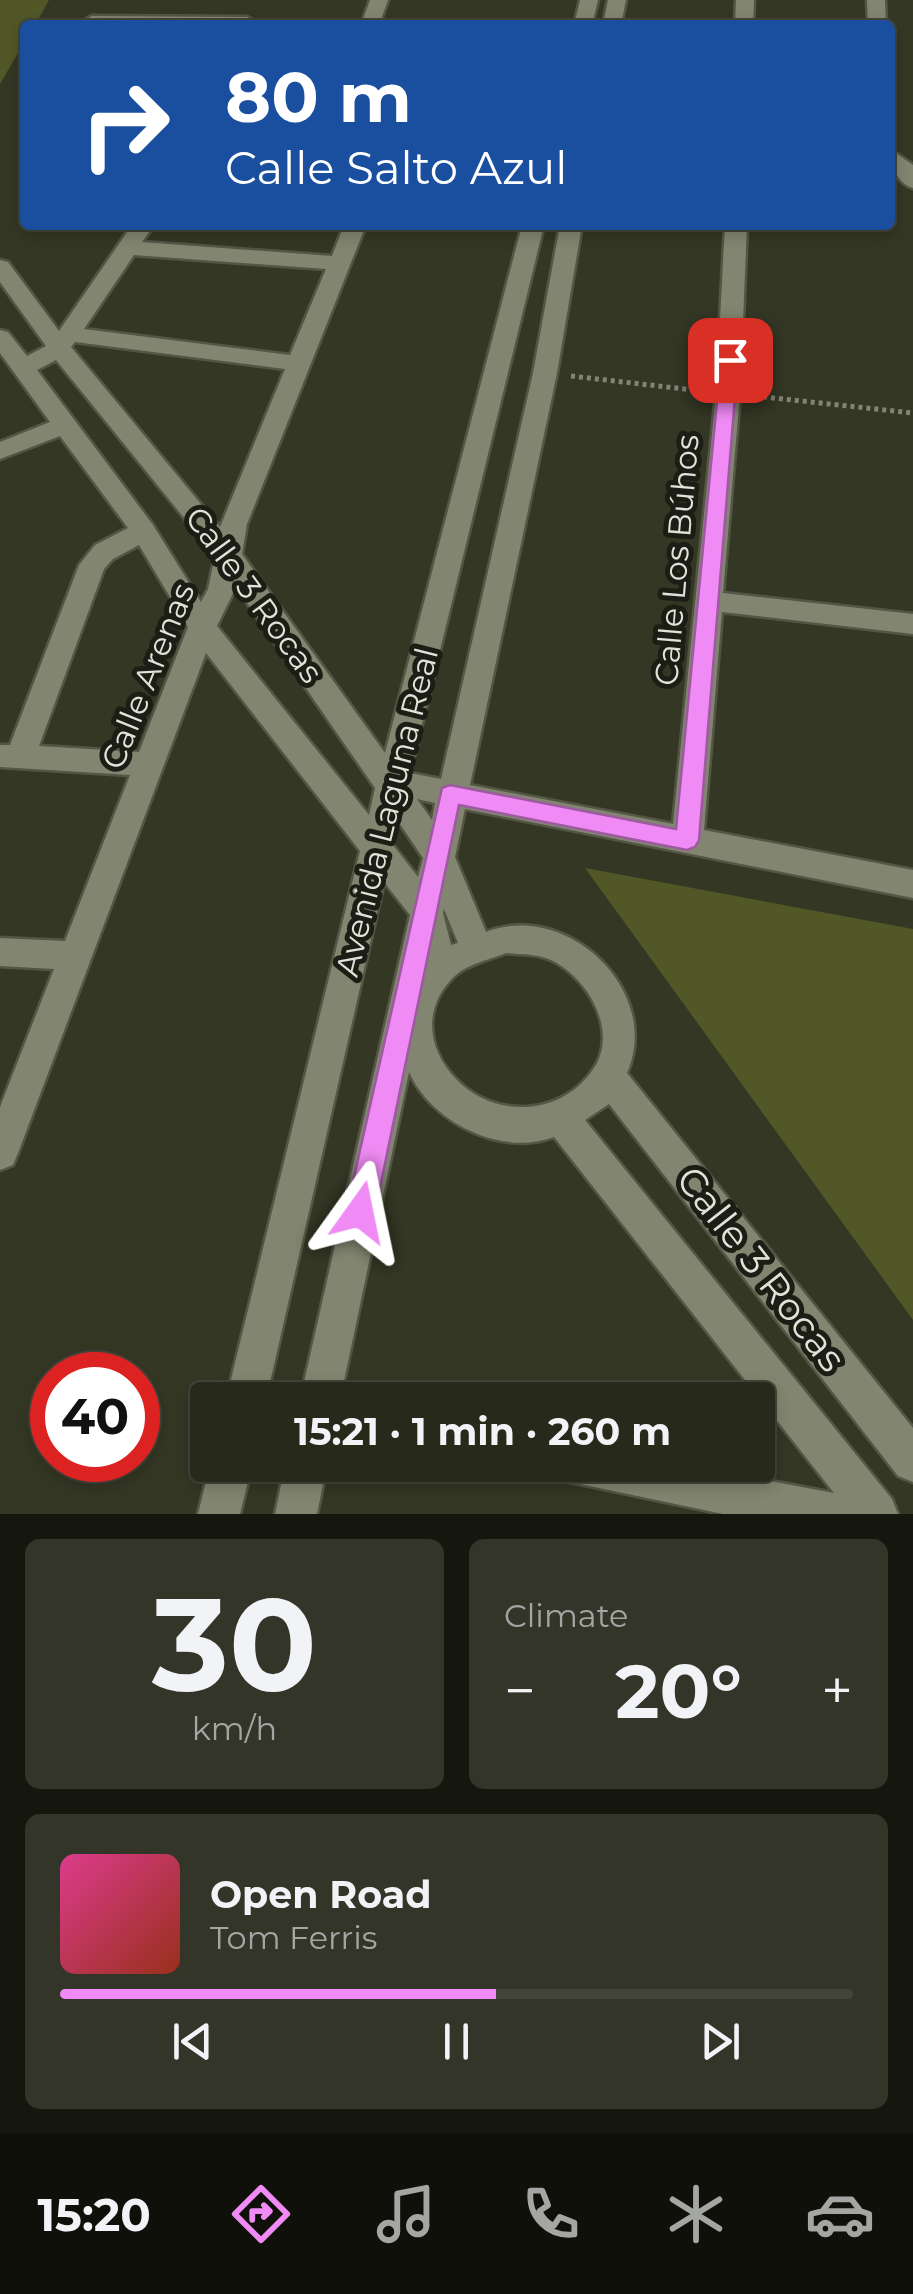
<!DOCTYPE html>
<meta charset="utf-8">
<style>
body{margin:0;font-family:Montserrat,sans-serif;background:#333528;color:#f1f3f6;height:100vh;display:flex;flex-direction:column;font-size:38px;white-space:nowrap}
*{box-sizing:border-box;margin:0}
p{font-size:32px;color:#a4a6a3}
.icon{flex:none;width:55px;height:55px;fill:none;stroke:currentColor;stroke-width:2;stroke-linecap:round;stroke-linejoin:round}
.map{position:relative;height:1514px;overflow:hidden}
.drawer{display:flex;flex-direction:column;gap:25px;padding:25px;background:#15170f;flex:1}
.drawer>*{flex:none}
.guide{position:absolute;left:20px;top:20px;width:875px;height:210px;border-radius:10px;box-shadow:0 5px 15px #0003,0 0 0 2px #43453a;background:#1a4fa0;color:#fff;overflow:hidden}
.speed{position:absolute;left:30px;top:1352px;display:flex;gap:20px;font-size:50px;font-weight:700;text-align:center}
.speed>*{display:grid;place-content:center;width:130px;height:130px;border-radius:50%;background:#27291b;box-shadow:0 5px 15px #0003,0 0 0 2px #43453a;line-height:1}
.speed .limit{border:15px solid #d22;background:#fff;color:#111}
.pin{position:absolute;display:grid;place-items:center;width:85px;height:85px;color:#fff;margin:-42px;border-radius:20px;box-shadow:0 5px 15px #0006}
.me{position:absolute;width:110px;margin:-55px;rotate:12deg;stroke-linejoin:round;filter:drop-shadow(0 0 8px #0008)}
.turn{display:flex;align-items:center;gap:35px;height:210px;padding:0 40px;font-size:45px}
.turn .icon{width:130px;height:130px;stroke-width:2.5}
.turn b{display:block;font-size:70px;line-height:85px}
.big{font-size:75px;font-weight:700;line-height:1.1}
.drawer .widget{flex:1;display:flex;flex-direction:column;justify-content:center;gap:15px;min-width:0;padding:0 35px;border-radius:15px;background:#333528}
.drawer .dial{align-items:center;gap:0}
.dial b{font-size:130px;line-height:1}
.song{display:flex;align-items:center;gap:30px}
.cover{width:120px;height:120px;border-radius:15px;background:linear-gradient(135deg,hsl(330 70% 55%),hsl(10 70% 35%))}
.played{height:10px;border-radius:5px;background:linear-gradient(90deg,#f08bf5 55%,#43453a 55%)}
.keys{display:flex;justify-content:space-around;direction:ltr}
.heat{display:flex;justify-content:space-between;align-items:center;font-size:55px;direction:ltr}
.drawer .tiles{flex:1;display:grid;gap:25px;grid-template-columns:1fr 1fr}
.widget:last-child{grid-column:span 2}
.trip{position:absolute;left:190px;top:1382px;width:585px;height:100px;border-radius:10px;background:#27291b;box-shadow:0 5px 15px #0003,0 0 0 2px #43453a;font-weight:700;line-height:100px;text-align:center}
.dock{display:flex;height:160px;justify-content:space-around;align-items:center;background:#10100b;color:#a4a6a3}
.dock .icon{width:70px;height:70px}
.dock .current{color:#f08bf5}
.dock b{font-size:45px;color:#f1f3f6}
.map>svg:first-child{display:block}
.green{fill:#515727}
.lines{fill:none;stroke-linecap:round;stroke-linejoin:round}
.minor-casing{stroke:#535545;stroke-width:5}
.path{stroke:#828475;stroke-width:5;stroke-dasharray:4 4;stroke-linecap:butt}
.minor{fill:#828670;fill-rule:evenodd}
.route{fill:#f08bf5;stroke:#9c5a9f;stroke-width:2.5}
.labels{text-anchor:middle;stroke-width:10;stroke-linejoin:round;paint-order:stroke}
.street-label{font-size:32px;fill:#e1e3d8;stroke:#1c1d15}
.near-street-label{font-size:38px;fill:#e1e3d8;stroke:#1c1d15}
</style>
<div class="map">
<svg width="913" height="1514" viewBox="0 0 913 1514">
<rect width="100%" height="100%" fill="#343724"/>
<!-- green -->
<path class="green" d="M0 0H49L35 25H25V41L0 84Z
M585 868 913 929V1320Z"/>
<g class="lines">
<!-- minor casing -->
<g class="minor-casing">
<path id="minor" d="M370 0H388L379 25H361Z
M580 0H598L592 25H574Z
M608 0H626L621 25H603Z
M736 0H754L753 25H735Z
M867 0H885L886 25H868Z
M92 16 247 17 256 22 86 25 83 21Z
M890 149 913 165V188C897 184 890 163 890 149Z
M132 225H154L142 242 332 256 344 225H366L247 524 242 554 385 753 522 225H544L410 773 441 779 533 373 560 225H582L557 373 470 785 673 824 716 394 725 225H747L740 394 723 593 913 614V634L722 612 704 830 913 870V898L465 809 455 857 486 932C567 900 663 991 627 1073L913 1428V1482L898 1476 609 1104 585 1120 892 1499 898 1514H723L561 1480 555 1465H686L834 1493 554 1137C501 1157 431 1122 409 1072L340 1400H300L410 915 384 882 266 1400H226L360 851 206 653 18 1153 13 1165 0 1170V1107L54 969 0 966V938L65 941 130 775 0 767V745H10L79 565 95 545 128 528 60 436 0 459V442L50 422 0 353V330L8 332 27 356 46 346 0 282V260L8 262 59 331ZM134 255 326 269 290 355 84 329ZM75 342 285 369 220 527 71 347ZM56 360 215 556 208 589 201 602 153 525 37 370ZM139 545 188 627 139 752 39 746 104 569 113 559ZM236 587 375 788 369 815 217 626ZM417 799 435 803 432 820ZM398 821 423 858 418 877 393 845ZM444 909 458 943 451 945 443 913ZM506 953C521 954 538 954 551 960 587 977 619 1030 594 1068 562 1117 494 1119 456 1079 426 1048 422 1005 457 974 469 964 491 959 506 953Z
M210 1465H252L240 1514H198Z
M285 1465H327L317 1514H275Z"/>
</g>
<!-- path -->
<path class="path" d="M571 376 702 391
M755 396 913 413"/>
<!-- minor -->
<use href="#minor" class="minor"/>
</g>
<!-- route -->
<path class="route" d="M730 354 738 360 699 840 695 847 687 850 459 805 375 1212 371 1222 360 1226 350 1222 346 1212 442 788 450 785 676 829 721 360Z"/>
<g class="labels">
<!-- street labels -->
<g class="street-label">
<text transform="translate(677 560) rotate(-85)" y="11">Calle Los Búhos</text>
<text transform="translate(254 595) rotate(54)" y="11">Calle 3 Rocas</text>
<text transform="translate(148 676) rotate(-68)" y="11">Calle Arenas</text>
<text transform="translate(387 812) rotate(-76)" y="11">Avenida Laguna Real</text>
</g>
<!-- near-street labels -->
<g class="near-street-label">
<text transform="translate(761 1269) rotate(52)" y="13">Calle 3 Rocas</text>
</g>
</g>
</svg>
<div class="speed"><div class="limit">40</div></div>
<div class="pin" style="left:730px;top:360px;background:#d93025"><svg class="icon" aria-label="arrive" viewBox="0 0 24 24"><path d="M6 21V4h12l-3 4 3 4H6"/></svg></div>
<svg class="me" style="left:360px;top:1212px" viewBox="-20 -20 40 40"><path d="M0-17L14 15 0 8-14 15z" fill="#f08bf5" stroke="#fff" stroke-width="4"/></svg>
<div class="trip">15:21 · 1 min · 260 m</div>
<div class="guide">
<div class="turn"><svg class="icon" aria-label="right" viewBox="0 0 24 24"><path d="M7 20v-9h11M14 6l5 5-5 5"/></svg><div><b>80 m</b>Calle Salto Azul</div></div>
</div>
</div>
<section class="drawer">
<div class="tiles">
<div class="widget dial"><b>30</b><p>km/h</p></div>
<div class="widget"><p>Climate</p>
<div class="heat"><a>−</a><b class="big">20°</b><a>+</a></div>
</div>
<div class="widget">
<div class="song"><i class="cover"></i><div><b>Open Road</b><p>Tom Ferris</p></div></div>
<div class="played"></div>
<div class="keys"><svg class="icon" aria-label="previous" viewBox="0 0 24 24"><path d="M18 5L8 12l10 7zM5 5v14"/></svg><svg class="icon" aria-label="pause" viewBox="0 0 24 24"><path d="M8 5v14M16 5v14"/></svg><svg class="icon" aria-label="next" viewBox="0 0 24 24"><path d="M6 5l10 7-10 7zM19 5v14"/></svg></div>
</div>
</div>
</section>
<nav class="dock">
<b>15:20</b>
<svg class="icon current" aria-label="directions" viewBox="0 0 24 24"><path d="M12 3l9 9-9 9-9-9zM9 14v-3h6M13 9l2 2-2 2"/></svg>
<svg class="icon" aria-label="music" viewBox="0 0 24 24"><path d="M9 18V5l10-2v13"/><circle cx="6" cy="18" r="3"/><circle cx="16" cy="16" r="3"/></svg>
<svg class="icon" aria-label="phone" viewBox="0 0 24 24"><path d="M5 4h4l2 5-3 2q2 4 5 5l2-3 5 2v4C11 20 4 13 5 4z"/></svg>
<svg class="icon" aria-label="climate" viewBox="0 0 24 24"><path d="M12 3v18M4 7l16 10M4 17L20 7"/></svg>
<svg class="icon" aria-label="car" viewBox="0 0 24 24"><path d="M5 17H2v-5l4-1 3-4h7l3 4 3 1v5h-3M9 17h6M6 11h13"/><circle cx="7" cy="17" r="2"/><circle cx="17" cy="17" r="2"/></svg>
</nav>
